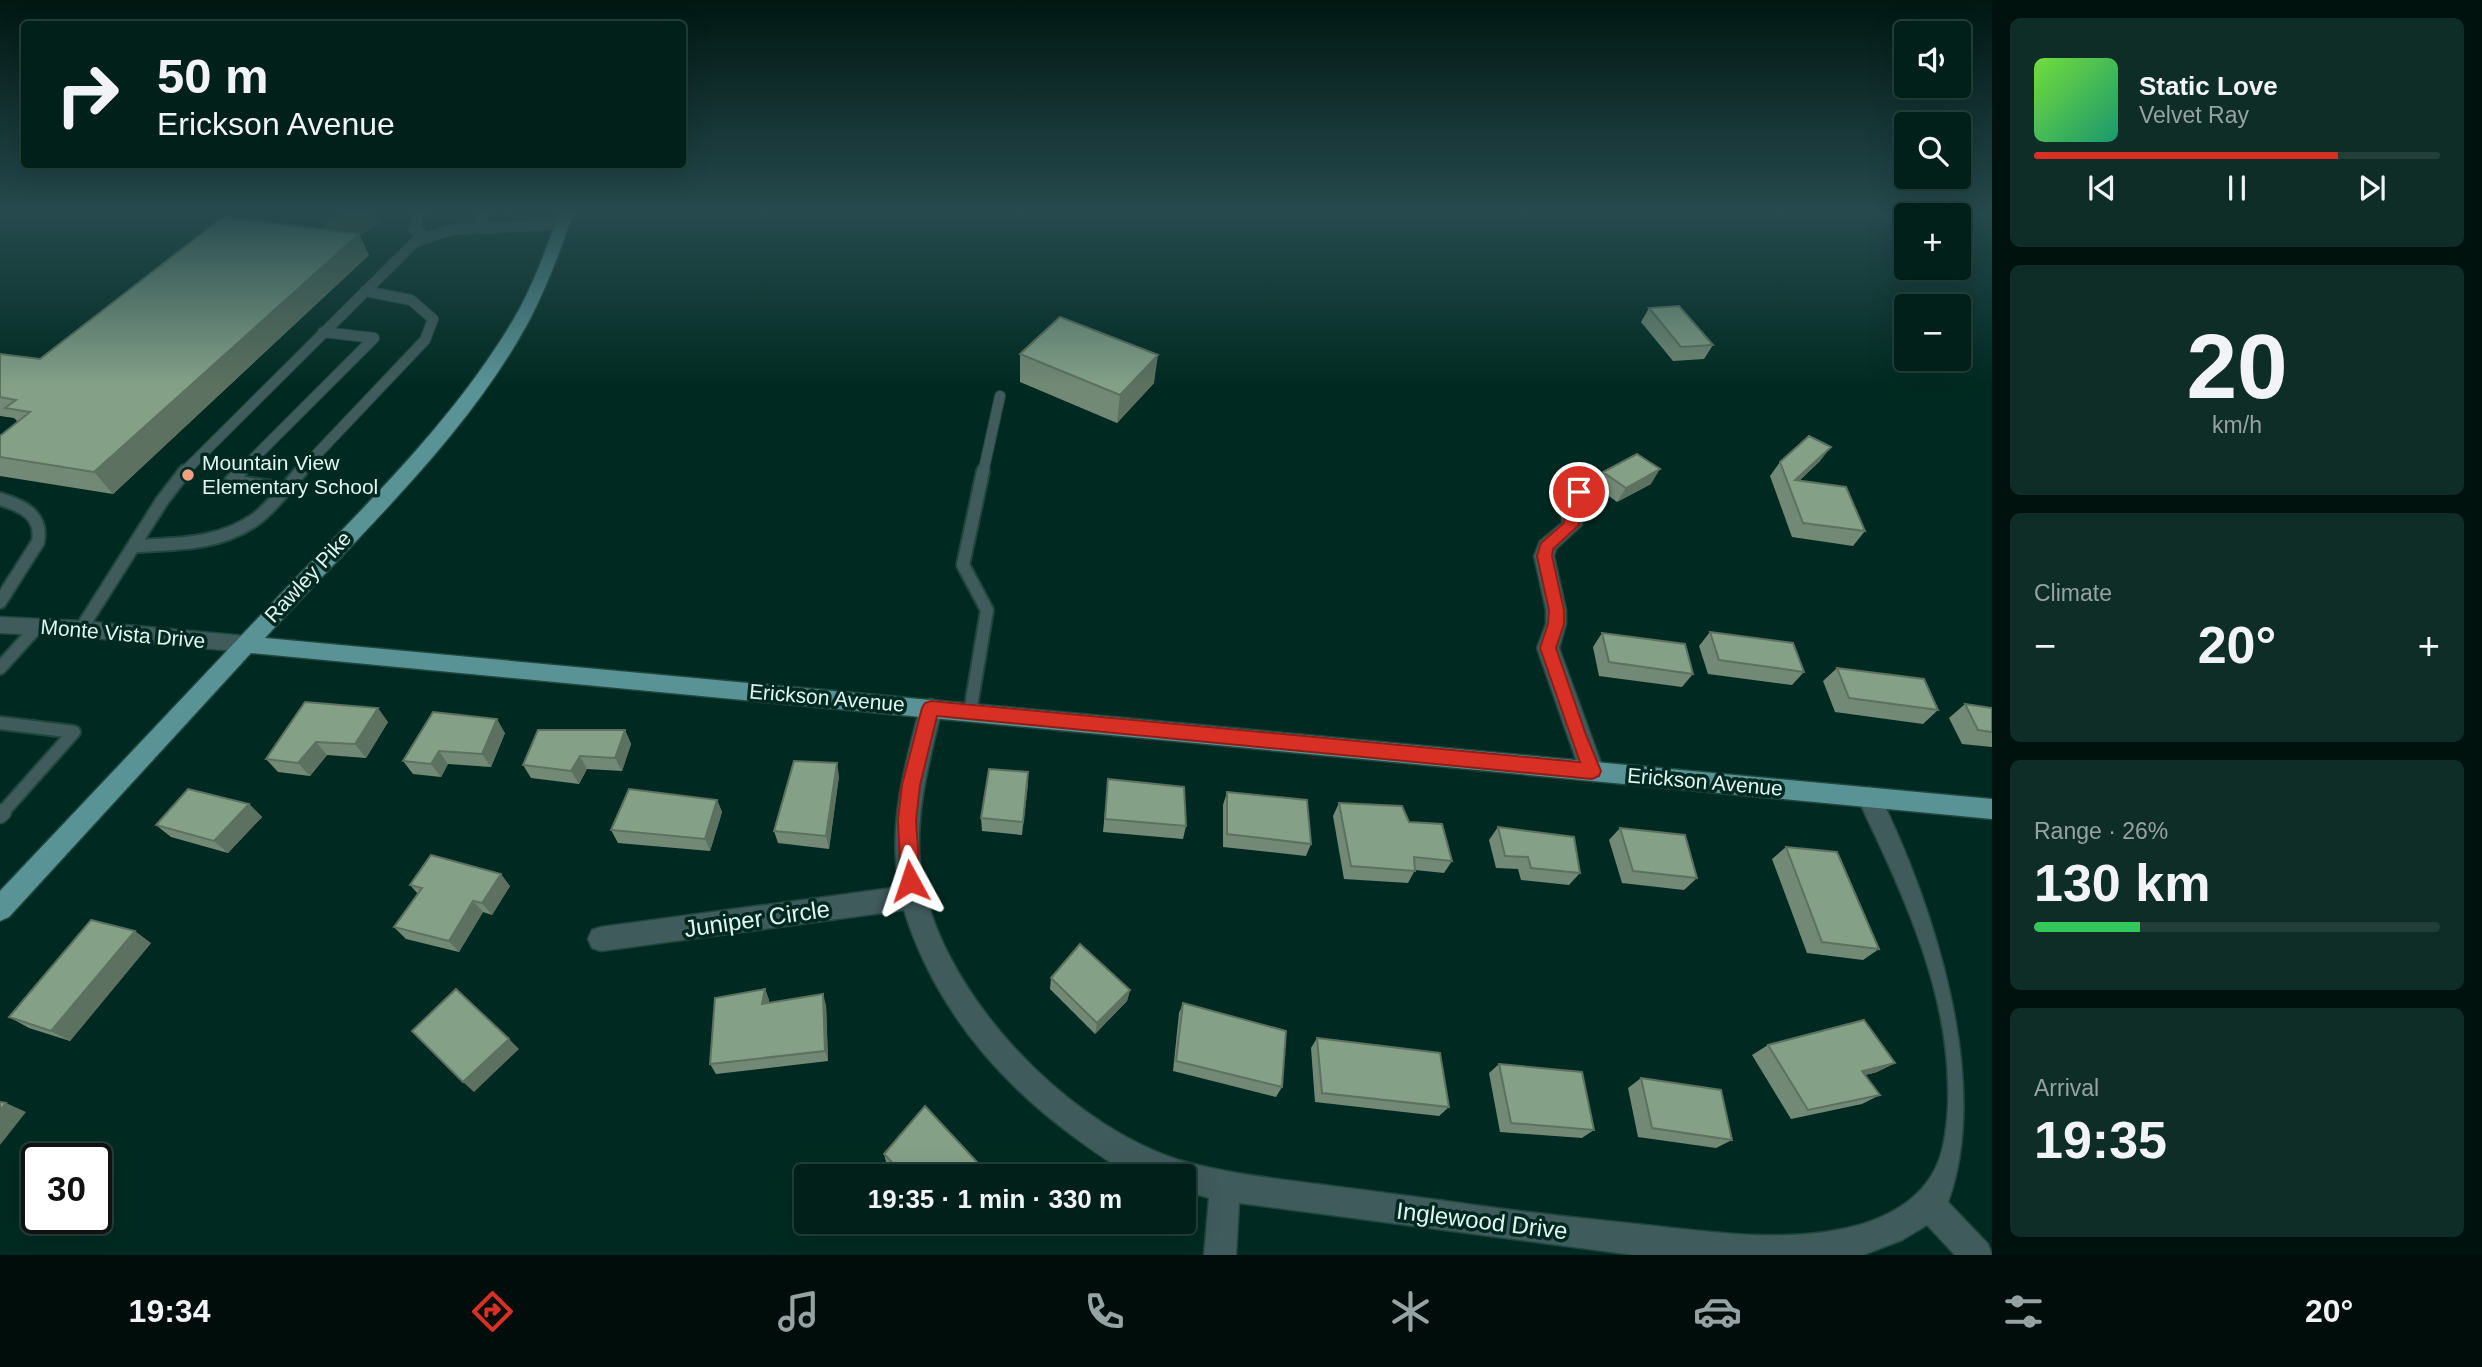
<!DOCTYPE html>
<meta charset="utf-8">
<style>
body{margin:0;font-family:Arial,sans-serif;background:#0e2d26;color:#f1f3f6;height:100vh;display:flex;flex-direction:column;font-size:26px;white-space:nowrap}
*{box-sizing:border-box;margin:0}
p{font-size:23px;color:#95a3a2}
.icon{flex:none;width:38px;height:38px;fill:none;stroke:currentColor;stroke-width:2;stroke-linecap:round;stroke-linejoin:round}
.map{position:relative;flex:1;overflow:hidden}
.drawer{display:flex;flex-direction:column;gap:18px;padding:18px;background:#00120e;width:490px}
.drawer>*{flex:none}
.banner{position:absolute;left:21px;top:21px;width:665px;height:147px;border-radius:7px;box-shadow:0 7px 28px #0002,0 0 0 2px #223e38;background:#002019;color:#f1f3f6;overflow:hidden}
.buttons{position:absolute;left:1894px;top:21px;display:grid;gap:14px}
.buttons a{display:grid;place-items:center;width:77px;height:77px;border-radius:7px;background:#002019;box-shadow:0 7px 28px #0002,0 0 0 2px #223e38;font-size:35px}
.speed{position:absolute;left:21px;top:1143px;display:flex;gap:14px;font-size:35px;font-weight:700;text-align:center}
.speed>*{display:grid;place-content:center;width:91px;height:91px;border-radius:50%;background:#002019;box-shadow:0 7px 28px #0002,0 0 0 2px #223e38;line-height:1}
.speed .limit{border:4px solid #111;border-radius:10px;background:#fff;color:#111}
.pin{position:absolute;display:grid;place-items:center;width:60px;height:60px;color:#fff;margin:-30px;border:4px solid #fff;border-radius:50%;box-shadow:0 2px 7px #0007}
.me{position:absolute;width:77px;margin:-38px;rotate:355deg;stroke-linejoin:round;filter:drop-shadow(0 0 5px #0008)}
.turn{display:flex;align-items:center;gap:24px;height:147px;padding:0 21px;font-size:32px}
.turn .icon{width:91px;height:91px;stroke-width:2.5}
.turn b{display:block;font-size:49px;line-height:60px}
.big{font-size:52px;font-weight:700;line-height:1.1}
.drawer .card{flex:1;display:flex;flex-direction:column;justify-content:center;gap:10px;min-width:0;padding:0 24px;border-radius:10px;background:#0e2d26}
.drawer .dial{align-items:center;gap:0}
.dial b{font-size:91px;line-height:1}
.song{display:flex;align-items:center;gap:21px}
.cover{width:84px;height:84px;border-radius:10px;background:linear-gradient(135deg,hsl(100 70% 55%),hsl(160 70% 35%))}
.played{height:7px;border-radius:4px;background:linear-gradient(90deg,#d93025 75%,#223e38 75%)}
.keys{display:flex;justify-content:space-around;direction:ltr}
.heat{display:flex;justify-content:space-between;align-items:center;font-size:38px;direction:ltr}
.charge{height:10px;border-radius:5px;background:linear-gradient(90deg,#34c759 26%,#223e38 0)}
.trip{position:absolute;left:794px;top:1164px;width:402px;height:70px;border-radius:7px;background:#002019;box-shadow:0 7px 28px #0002,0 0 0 2px #223e38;font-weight:700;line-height:70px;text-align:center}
.tabs{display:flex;height:112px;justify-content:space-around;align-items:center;background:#000d0a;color:#95a3a2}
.tabs .icon{width:49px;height:49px}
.tabs .current{color:#d93025}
.tabs b{font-size:32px;color:#f1f3f6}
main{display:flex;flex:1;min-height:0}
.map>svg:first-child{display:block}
.green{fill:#444c30}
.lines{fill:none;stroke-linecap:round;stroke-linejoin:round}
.lane-far2-casing{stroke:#1f473e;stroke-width:12}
.lane-far1-casing{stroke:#1f473e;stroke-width:16}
.lane-casing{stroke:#1f473e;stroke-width:19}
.street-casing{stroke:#1f473e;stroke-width:3}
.primary-casing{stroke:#1f473e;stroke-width:3}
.lane-far2{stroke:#405b5c;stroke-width:10}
.lane-far1{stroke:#405b5c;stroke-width:12}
.lane{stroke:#405b5c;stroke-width:16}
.street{fill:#405b5c;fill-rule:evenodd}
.primary{fill:#5a9396;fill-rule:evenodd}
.wall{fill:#728a75}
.shaded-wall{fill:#5c715f}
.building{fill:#84a188;stroke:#5c715f;stroke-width:2}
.route{fill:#d93025;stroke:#8d1f18;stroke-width:2}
.poi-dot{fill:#f2a07f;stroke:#002a21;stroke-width:2.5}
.labels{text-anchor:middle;stroke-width:7;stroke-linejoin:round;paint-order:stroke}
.poi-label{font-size:21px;fill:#e0f6ef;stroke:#002a21;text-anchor:start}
.street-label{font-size:21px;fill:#e0f6ef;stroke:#002a21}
.near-street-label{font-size:24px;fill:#e0f6ef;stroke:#002a21}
</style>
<main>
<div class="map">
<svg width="1992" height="1255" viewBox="0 0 1992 1255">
<rect width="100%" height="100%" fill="#002a21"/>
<!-- green -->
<path class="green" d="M369 211 379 221C362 241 345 237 323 231L327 221 344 214Z"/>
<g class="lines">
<!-- lane-far2 casing -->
<g class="lane-far2-casing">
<path id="lane-far2" d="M420 211 414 230 425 236
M479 228 484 211
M183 473 415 242 450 230 563 224
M239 473 374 338 323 332
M299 473 425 340 433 319 411 300 365 291
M983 473 1000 396"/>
</g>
<!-- lane-far1 casing -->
<g class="lane-far1-casing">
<path id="lane-far1" d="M241 471 231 481 285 489
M0 499C23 506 43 515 38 542L0 602
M135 546C178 544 219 545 256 519 272 507 287 487 301 471
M81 629 162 501 185 471
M0 668 37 627
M970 712 987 610 963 565 983 471
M0 723 74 732 2 813"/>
</g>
<!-- lane casing -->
<g class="lane-casing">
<path id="lane" d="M0 815 3 812"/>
</g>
<!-- street casing -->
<g class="street-casing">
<path id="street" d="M1579 486 1586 487 1588 492 1581 501 1582 525 1556 549 1554 556 1566 610V624L1559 648 1604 771 1600 778 1592 781 1584 778 1580 771 1537 648 1546 624V610L1534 556 1540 541 1562 523C1562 507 1561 491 1579 486Z
M0 617 81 621 246 636 254 638 257 644 254 650 246 652 81 637 0 633Z
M931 699 939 702 942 708C930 759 915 811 920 863 932 985 1064 1124 1179 1160 1223 1173 1270 1178 1316 1184 1371 1191 1427 1198 1481 1206 1539 1214 1597 1220 1655 1226 1718 1233 1785 1242 1847 1228 1884 1220 1921 1201 1937 1165 1945 1147 1947 1124 1948 1105 1952 995 1903 894 1857 797L1861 790 1869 787 1877 790C1933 902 1992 1082 1948 1202L1988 1244 1992 1255H1955L1927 1225 1902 1240 1863 1255H1634L1239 1203 1236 1255H1204L1209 1198 1185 1191V1176C1172 1176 1155 1179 1142 1176 1120 1171 1096 1153 1077 1139 997 1081 934 1006 904 910L601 951 592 948 588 939 592 930 601 927 899 887C888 826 904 767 920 708L923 702Z"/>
</g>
<!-- primary casing -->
<g class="primary-casing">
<path id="primary" d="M560 211H574C561 248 548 284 530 319 466 439 355 538 265 638L1992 799V819L251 653 9 917 0 921V891C92 794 184 696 276 599 359 511 449 427 512 322 533 287 546 249 560 211Z"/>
</g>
<!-- lane-far2 -->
<use href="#lane-far2" class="lane-far2"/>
<!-- lane-far1 -->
<use href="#lane-far1" class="lane-far1"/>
<!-- lane -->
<use href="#lane" class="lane"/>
<!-- street -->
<use href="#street" class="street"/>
<!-- primary -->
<use href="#primary" class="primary"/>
</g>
<!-- wall -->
<path class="wall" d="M369 255 113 494 0 476V436L18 422 14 418 0 416V354L40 359Z
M1649 308 1713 345 1704 359 1673 361 1641 322Z
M1020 354 1154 383 1117 423 1020 382Z
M1820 461 1799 481 1865 531 1853 546 1792 537 1770 476 1780 462Z
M1603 472 1651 484 1617 502 1595 486Z
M1710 632 1804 672 1792 685 1708 674 1699 646Z
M1602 633 1693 674 1682 687 1599 676 1593 647Z
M1837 668 1938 710 1923 724 1835 712 1823 681Z
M305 702 388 722 366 758 327 755 310 776 278 772 266 759Z
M1965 704 1992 708V747L1962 744 1949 718Z
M625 730 631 744 622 771 587 769 579 784 531 778 523 765Z
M505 733 491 767 448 764 441 777 413 774 403 761Z
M1028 772 1022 835 982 831 981 818Z
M839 776 829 849 778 843 774 831Z
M1108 779 1186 826 1183 839 1103 832Z
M1227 792 1311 844 1306 856 1223 847V805Z
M717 800 722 812 710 851 618 843 611 830Z
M1339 803 1452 861 1444 873 1415 870 1408 883 1344 879 1333 816Z
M249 804 262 817 228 853 171 837 156 825Z
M1498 827 1580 873 1569 885 1521 880 1518 869 1496 868 1489 840Z
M1620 828 1697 878 1684 890 1622 883 1609 840Z
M1786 847 1879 949 1863 960 1807 953 1772 859Z
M410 885 510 886 492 915 483 912 459 952 406 939 394 927 418 894Z
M151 943 70 1041 29 1028 9 1017Z
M1051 978 1130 990 1127 1001 1095 1034 1050 989Z
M765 989 769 1000V1003L826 1005 828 1061 716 1074 710 1064Z
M1183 1003 1282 1087 1276 1097 1173 1071 1179 1013Z
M1317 1038 1449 1107 1439 1116 1315 1102 1311 1048Z
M1768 1045 1895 1063 1877 1072 1865 1075 1880 1095 1862 1104 1791 1119 1752 1055Z
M1499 1064 1594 1130 1582 1138 1500 1132 1489 1073Z
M1641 1078 1732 1140 1716 1148 1638 1137 1628 1088Z
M884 1154 990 1176H900L886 1162Z
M943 1222H958L951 1230Z"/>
<!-- shaded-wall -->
<path class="shaded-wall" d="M359 234 369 255 113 494 94 472Z
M1158 355 1154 383 1117 423 1120 395Z
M1831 447 1820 461 1790 489 1795 480Z
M1660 469 1651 484 1617 502 1626 488Z
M378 708 388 722 366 758 355 744Z
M497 719 505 733 491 767 482 754Z
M625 730 631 744 622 771 615 758Z
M316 742 327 755 310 776 298 763Z
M439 751 448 764 441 777 431 764Z
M580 756 587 769 579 784 571 771Z
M837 763 839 776 829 849 826 836Z
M1028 772V785L1022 835 1023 822Z
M717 800 722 812 710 851 705 839Z
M249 804 262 817 228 853 214 841Z
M501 874 510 886 492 915 482 903Z
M473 901 483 912 459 952 449 941Z
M135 931 151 943 70 1041 51 1031Z
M765 989 769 1000 767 1014 762 1004Z
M1130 990 1127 1001 1095 1034 1097 1023Z
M823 994 826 1005 828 1061 825 1051Z
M509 1039 519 1049 474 1092 463 1082Z
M1895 1063 1877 1072 1844 1081 1862 1071Z
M6 1103 26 1112 0 1145V1110Z
M952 1222H958L951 1230 950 1223Z"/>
<!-- building -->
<path class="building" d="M223 217 359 234 94 472 0 457V436L30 412 5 408 16 400 0 397V354L40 359Z
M1679 306 1713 345 1681 347 1649 308Z
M1060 317 1158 355 1120 395 1020 354Z
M1809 436 1831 447 1795 480 1846 487 1865 531 1803 523 1780 462Z
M1637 454 1660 469 1626 488 1603 472Z
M1710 632 1793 643 1804 672 1719 660Z
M1602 633 1685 644 1693 674 1609 662Z
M1837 668 1924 679 1938 710 1849 698Z
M305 702 378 708 355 744 316 742 298 763 266 759Z
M1965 704 1992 708V732L1978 730Z
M433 712 497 719 482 754 439 751 431 764 403 761Z
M538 730H625L615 758 580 756 571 771 523 765Z
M794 761 837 763 826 836 774 831Z
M989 769 1028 772 1023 822 981 818Z
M1108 779 1184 787 1186 826 1105 819Z
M188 789 249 804 214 841 156 825Z
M629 789 717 800 705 839 611 830Z
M1227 792 1307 800 1311 844 1227 834Z
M1339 803 1402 806 1409 822 1442 824 1452 861 1414 857 1415 871 1351 866Z
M1498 827 1574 837 1580 873 1531 868 1528 857 1505 856Z
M1620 828 1685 835 1697 878 1633 871Z
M1786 847 1837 852 1879 949 1822 942Z
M431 855 501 874 482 903 473 901 449 941 394 927 422 888 410 885Z
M91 920 135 931 51 1031 9 1017Z
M1080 944 1130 990 1097 1023 1051 978Z
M456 989 509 1039 463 1082 412 1031Z
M765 989 762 1004 823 994 825 1051 710 1064 715 998Z
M1183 1003 1286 1031 1282 1087 1176 1061Z
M1864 1020 1895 1063 1862 1071 1880 1095 1808 1110 1768 1045Z
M1317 1038 1440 1053 1449 1107 1322 1093Z
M1499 1064 1582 1072 1594 1130 1511 1123Z
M1641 1078 1721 1090 1732 1140 1652 1128Z
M0 1102 6 1103 0 1110Z
M925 1106 990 1176H905L884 1154Z"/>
<!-- sky -->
<linearGradient id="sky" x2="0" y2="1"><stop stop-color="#001712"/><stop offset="0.55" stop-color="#264a4e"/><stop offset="1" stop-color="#264a4e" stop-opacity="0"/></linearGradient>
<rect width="1992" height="387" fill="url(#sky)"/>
<!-- route -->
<path class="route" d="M1579 487 1586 492 1579 501V525L1553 549 1552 556 1564 610V624L1556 648 1586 735 1601 771 1599 776 1592 779 937 716 920 785 916 820 920 881 917 887 910 890 903 887 901 881 898 820 902 785 922 708 925 703 931 701 1580 762 1540 648 1548 624 1549 610 1537 556 1541 543 1564 523C1565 508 1563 493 1579 487Z"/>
<!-- markers -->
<circle class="poi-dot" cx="188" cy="475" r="7"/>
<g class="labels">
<!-- poi labels -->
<g class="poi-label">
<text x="202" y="470">Mountain View<tspan x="202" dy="24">Elementary School</tspan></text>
</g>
<!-- street labels -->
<g class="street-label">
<text transform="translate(308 577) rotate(-47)" y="7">Rawley Pike</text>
<text transform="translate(123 634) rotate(5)" y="7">Monte Vista Drive</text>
<text transform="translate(827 698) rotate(5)" y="7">Erickson Avenue</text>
<text transform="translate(1705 782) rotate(5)" y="7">Erickson Avenue</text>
</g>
<!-- near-street labels -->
<g class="near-street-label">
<text transform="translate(757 919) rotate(-8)" y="8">Juniper Circle</text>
<text transform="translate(1482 1221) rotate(7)" y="8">Inglewood Drive</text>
</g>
</g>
</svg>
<div class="buttons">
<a><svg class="icon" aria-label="sound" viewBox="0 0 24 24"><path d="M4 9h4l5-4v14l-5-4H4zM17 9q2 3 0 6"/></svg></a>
<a><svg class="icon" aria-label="search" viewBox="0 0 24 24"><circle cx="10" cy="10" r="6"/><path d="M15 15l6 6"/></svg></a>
<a>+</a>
<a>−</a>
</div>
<div class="speed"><div class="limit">30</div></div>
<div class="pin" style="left:1579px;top:492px;background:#d93025"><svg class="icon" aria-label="arrive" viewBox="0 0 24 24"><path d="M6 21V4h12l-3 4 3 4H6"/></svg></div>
<svg class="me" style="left:910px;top:881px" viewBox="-20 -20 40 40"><path d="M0-17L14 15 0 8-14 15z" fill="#d93025" stroke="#fff" stroke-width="4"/></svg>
<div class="trip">19:35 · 1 min · 330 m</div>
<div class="banner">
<div class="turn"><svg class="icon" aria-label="right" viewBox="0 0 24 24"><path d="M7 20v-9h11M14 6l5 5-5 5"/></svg><div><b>50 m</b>Erickson Avenue</div></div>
</div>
</div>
<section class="drawer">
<div class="card">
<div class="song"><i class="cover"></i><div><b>Static Love</b><p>Velvet Ray</p></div></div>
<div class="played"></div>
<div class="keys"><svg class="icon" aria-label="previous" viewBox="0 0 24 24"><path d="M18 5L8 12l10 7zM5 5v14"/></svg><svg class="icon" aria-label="pause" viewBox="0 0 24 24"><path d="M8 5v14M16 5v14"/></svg><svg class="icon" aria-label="next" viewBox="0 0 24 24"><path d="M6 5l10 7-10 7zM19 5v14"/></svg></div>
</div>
<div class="card dial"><b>20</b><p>km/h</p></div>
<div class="card"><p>Climate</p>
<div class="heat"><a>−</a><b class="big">20°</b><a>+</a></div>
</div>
<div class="card"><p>Range · 26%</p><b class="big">130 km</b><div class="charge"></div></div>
<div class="card"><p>Arrival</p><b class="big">19:35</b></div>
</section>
</main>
<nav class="tabs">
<b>19:34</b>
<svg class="icon current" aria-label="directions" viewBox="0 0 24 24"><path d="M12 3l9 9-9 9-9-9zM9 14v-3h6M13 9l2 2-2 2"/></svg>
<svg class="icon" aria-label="music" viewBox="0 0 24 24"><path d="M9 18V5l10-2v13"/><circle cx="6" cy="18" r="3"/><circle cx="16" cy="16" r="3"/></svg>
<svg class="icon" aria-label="phone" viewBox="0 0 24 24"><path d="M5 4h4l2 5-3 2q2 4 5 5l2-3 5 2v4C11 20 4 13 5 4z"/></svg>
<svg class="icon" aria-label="climate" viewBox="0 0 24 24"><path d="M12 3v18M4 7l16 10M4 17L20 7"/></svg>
<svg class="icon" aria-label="car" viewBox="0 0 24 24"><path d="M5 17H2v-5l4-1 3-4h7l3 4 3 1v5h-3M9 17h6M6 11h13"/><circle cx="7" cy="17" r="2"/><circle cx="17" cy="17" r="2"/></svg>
<svg class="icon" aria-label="filters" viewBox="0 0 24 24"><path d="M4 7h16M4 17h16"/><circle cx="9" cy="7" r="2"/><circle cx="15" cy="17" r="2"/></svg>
<b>20°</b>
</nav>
